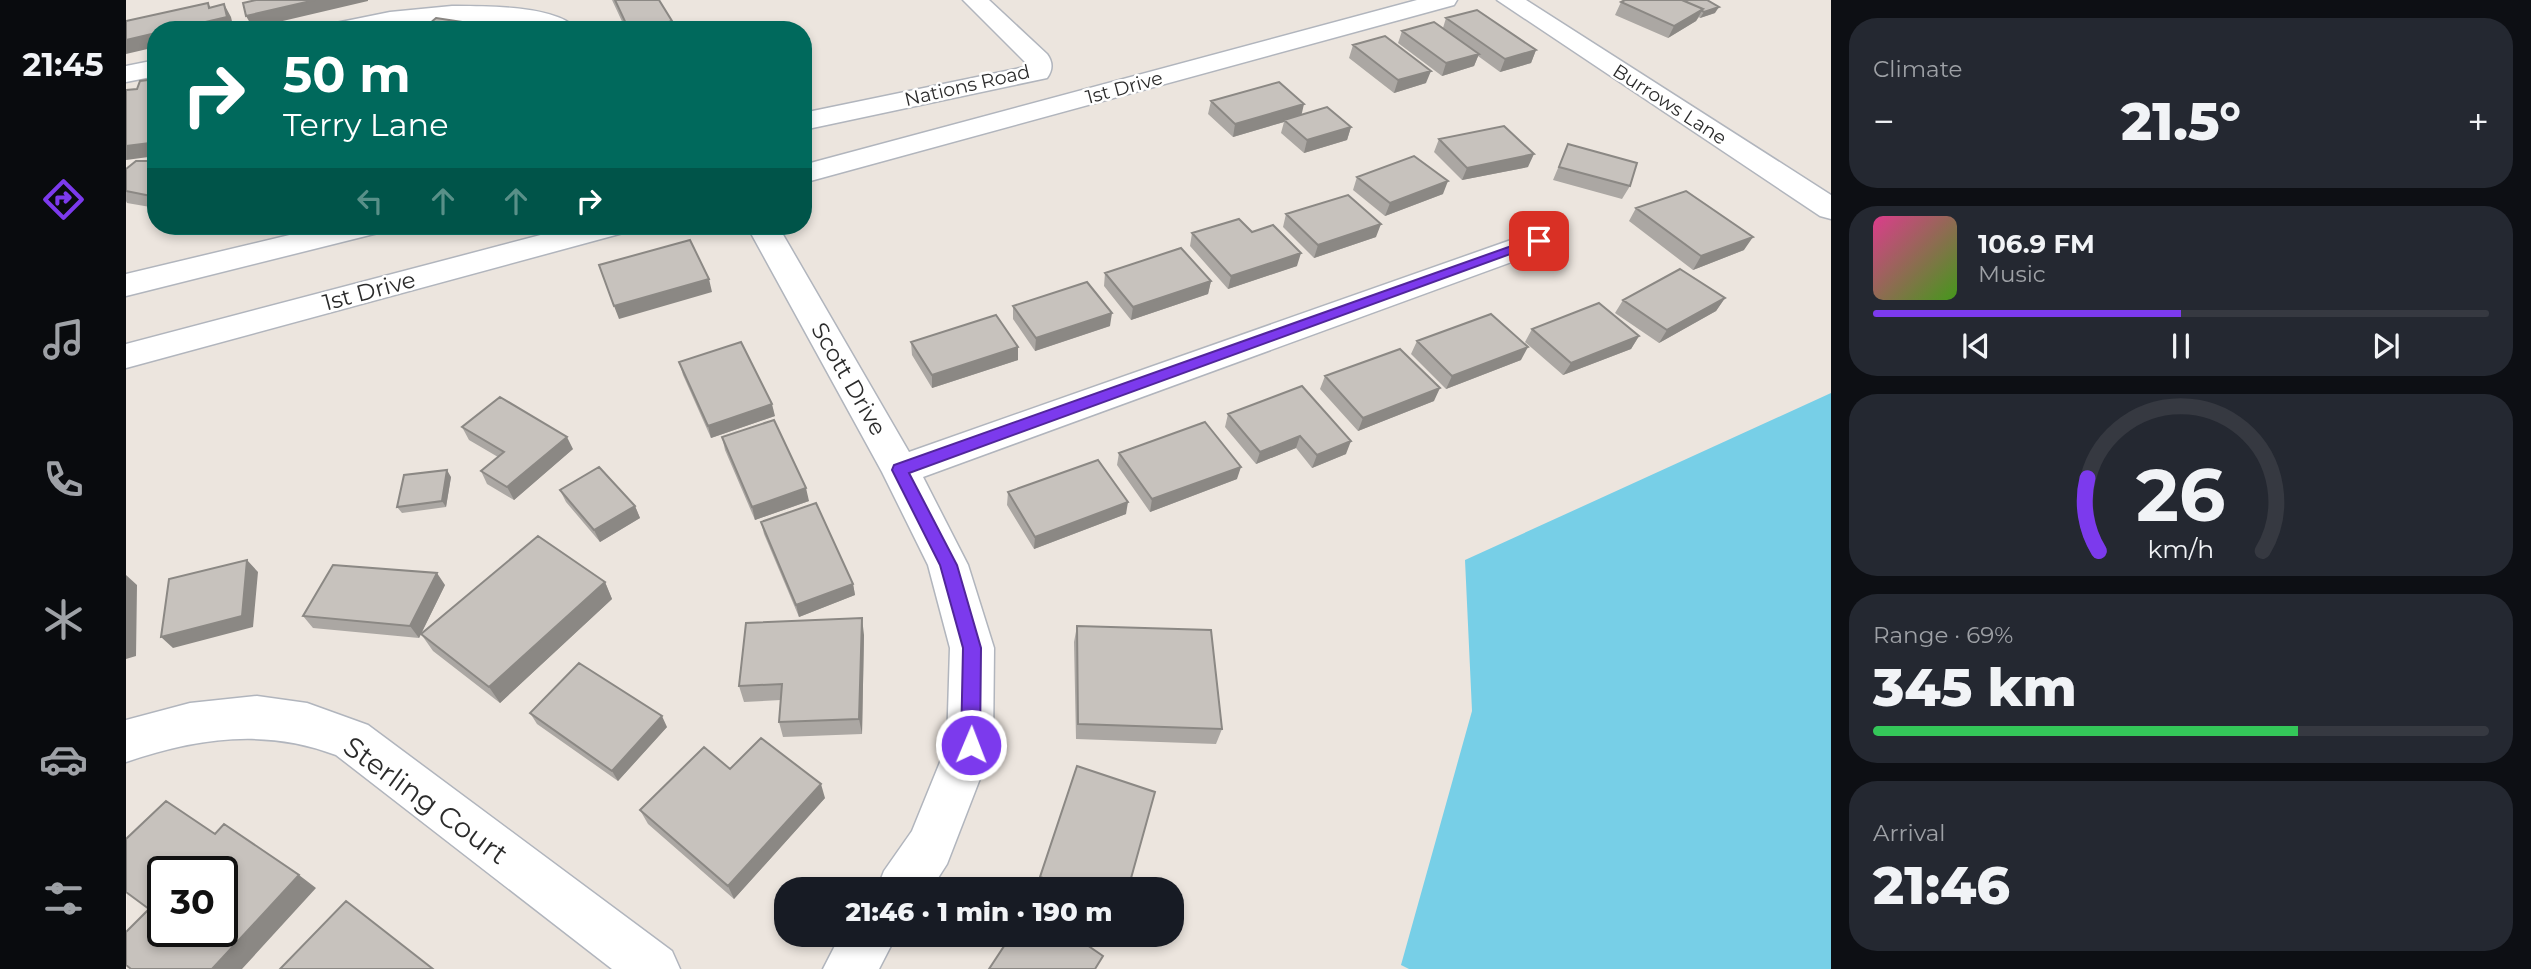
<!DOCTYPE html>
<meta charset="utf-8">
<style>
body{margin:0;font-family:Montserrat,sans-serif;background:#242831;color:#f1f3f6;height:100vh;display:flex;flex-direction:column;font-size:26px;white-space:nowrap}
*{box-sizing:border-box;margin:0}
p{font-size:23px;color:#9ea1a6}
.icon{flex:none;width:38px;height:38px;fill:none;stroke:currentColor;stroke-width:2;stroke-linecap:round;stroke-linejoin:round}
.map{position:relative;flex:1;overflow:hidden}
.drawer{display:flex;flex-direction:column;gap:18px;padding:18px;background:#0d0f14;width:700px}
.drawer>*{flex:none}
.top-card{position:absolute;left:21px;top:21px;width:665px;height:214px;border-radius:28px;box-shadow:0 4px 10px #0003;background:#00695c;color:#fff;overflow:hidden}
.speed{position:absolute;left:21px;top:856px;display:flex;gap:14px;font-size:35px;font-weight:700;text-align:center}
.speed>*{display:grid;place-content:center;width:91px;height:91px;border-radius:50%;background:#171b24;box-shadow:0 4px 10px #0003;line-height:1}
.speed .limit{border:4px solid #111;border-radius:10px;background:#fff;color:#111}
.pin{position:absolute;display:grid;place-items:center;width:60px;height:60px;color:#fff;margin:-30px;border-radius:14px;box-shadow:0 4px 10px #0006}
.me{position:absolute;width:77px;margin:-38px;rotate:1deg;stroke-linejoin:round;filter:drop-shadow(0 0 5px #0008)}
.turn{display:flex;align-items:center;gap:24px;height:147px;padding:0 21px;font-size:32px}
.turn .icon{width:91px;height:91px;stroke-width:2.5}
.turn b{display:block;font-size:49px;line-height:60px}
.lanes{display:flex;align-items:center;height:66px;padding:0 21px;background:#0003;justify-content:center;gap:35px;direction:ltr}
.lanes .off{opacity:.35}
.big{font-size:52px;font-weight:800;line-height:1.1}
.drawer .card{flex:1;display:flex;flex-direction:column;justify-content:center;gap:10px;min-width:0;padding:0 24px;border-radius:28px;background:#242831}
.drawer .dial{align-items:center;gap:0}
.dial svg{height:182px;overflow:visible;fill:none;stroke:#363941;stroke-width:7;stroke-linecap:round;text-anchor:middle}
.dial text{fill:#f1f3f6;stroke:none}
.song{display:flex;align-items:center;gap:21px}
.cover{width:84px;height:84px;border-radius:10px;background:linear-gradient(135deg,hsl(330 70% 55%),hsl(100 70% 35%))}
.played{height:7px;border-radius:4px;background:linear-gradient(90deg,#7c3aed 50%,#363941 50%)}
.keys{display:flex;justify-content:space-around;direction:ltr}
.heat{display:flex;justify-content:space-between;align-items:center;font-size:38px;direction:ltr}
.charge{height:10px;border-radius:5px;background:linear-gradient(90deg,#34c759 69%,#363941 0)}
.trip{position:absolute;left:648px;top:877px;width:410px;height:70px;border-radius:28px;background:#171b24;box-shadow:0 4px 10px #0003;font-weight:800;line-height:70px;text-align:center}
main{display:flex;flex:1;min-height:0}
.tabs{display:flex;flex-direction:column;width:126px;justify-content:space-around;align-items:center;background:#090b0e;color:#9ea1a6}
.tabs .icon{width:49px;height:49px}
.tabs .current{color:#7c3aed}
.tabs b{font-size:32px;color:#f1f3f6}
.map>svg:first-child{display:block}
.water{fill:#77cfe7}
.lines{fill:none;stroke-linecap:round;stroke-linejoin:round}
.street-casing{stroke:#b1b5bd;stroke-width:3}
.street{fill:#fff;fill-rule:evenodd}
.wall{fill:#aba7a3}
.shaded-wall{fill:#8b8884}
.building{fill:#c7c2bd;stroke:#8b8884;stroke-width:2;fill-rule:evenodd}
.route{fill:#7c3aed;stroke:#51269a;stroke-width:2}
.labels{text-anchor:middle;stroke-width:5;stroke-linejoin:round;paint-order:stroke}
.far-street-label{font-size:19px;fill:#2b2b2b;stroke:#fff}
.street-label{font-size:23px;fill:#2b2b2b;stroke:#fff}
.near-street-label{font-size:28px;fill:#2b2b2b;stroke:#fff}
</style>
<main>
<nav class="tabs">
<b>21:45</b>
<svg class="icon current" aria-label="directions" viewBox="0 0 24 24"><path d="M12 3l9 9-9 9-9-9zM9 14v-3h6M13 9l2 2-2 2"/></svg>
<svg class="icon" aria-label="music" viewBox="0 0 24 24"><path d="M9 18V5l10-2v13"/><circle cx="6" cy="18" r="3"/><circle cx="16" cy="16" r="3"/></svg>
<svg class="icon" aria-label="phone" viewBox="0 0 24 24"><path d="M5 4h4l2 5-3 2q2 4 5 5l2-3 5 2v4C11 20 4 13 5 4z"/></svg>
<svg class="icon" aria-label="climate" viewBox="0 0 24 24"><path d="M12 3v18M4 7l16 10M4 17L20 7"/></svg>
<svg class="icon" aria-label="car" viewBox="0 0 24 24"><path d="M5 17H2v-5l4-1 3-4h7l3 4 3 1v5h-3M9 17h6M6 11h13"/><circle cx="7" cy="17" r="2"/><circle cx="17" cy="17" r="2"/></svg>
<svg class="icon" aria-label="filters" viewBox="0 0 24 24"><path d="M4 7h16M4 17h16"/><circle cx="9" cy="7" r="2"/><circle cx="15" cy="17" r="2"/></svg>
</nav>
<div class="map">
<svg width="1705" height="969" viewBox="0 0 1705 969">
<rect width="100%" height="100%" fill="#ece5de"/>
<!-- water -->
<path class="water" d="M1705 393V969H1283L1275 965 1346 711 1339 560Z"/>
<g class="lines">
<!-- street casing -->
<g class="street-casing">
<path id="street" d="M837 0H863L921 54C927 62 927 70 921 78L677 130V113L899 67V62Z
M1291 0H1331L1328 5 677 183V165Z
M1371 0H1400L1705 195V219L1694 216Z
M326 6C355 6 433 5 451 30 418 30 387 21 354 21 301 21 249 30 196 30L200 25 264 12Z
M30 60V76L0 82V66Z
M201 226H257L252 233 0 296V274Z
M449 226H502L497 233 0 368V344Z
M621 226H652L783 452 1402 234 1413 231 1424 234 1429 241 1424 248 797 477 842 565 868 648 867 745 821 864 805 889H751L758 871 786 831 821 745 824 648 802 565 756 472Z
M131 696 181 703 242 725 546 951 554 969H486L210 755C139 728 71 738 0 762V720L64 703Z
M715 934H771L753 969H697Z"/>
</g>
<!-- street -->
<use href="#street" class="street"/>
</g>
<!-- wall -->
<path class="wall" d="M486 0H533L546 21 548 30H500Z
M1499 0 1589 13 1574 18 1573 17 1570 21 1542 38 1489 15 1495 2Z
M1320 18 1410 50 1405 63 1374 72 1352 56 1348 66 1316 76 1272 43 1276 31 1317 28Z
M1227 45 1300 83 1268 93 1223 58Z
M1085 101 1176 115 1225 127 1221 140 1178 153 1155 133 1158 122 1107 137 1082 114Z
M1313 139 1402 167 1336 180 1308 152Z
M1442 144 1504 186 1496 199 1427 180Z
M30 161V208L1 203 0 201V169Z
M1231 177 1317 194 1259 216 1227 190Z
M1510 208 1618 250 1567 270 1503 221Z
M1160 214 1250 237 1188 258 1157 227Z
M1126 232 1171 266 1102 289 1064 246 1066 233Z
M979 273 1085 281 1082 294 1005 320 978 286Z
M1599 298 1590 311 1533 343 1489 313 1497 300Z
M887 306 984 326 909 351 887 319Z
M1406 329 1513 336 1505 349 1437 375 1399 342Z
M1291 341 1395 360 1320 389 1285 354Z
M785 342 892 360 806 388 786 355Z
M553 362 649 416 585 438 557 375Z
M1199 376 1308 401 1232 431 1194 389Z
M1176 386 1220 454 1186 468 1170 448 1130 464 1099 427 1102 414Z
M336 427 447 449 388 500 361 484 355 471 372 457 343 440Z
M596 437 683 501 629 520 599 450Z
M993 453 1111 479 1024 512 991 465Z
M325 477 320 507 276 513 271 507Z
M434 490 509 506 514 518 474 542 440 502Z
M882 492 1000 514 908 549 881 505Z
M635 522 727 584 729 595 673 617 638 534Z
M479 582 486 599 374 703 307 651 295 634 293 638 187 628 177 616 319 585 295 634Z
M951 626 1096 729 1090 744 950 739 948 642Z
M738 635 736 734 657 737 653 722 655 700 618 702 613 686Z
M404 713 541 727 492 781 411 724Z
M604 769 699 798 608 899 522 824 514 810Z
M914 877 1002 889H921L913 886Z"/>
<!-- shaded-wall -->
<path class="shaded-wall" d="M189 0H242V1L127 28 120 16Z
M82 3 89 16 98 4 105 17 108 30H45L83 8Z
M1593 7 1589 13 1574 18 1578 12Z
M1577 9 1570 21 1542 38 1548 26Z
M546 21 548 30H538L536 24Z
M30 33V47L0 54V40Z
M1410 50 1405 63 1374 72 1379 59Z
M1353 54 1348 66 1316 76 1320 63Z
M1305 71 1300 83 1268 93 1272 80Z
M1178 104 1175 117 1158 120V122L1107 137 1109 124Z
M1225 127 1221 140 1178 153 1181 140Z
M28 134H30V156L0 160V146Z
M1408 154 1402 167 1336 180 1341 168Z
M1322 181 1317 194 1259 216 1264 203Z
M1255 224 1250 237 1188 258 1192 245Z
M1627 237 1618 250 1567 270 1575 256Z
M1175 253 1171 266 1102 289 1105 276Z
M583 279 586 292 493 319 488 306Z
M1085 281 1082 294 1005 320 1007 307Z
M1599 298 1590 311 1533 343 1541 330Z
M986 313 984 326 909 351 910 338Z
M1513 336 1505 349 1437 375 1445 363Z
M892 347V360L806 388V375Z
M1402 347 1395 360 1320 389 1326 376Z
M1314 388 1308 401 1232 431 1237 418Z
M646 404 649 416 585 438 582 426Z
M1174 436 1170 448 1130 464 1134 452Z
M441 437 447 449 388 500 381 487Z
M1225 441 1220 454 1186 468 1191 455Z
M1115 467 1111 479 1024 512 1026 499Z
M321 470 325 477 320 507 316 501Z
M680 488 683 501 629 520 626 507Z
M1002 502 1000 514 908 549 909 537Z
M509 506 514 518 474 542 468 530Z
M121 560 132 572 127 627 47 648 35 637Z
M311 573 319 585 293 638 284 626Z
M0 575 11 585 10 656 0 659Z
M479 582 486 599 374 703 363 687Z
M727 584 729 595 673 617 670 605Z
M736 618 738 635 736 734 733 719Z
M536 716 541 727 492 781 486 771Z
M695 784 699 798 608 899 602 886Z
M173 875 190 888 116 969H86Z"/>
<!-- building -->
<path class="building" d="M130 0H189L120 16 117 3Z
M489 0H533L546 21 536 24 540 30H503Z
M1499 0H1556L1577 9 1548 26 1495 2Z
M1562 0H1581L1593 7 1578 12 1576 11 1577 9 1558 1Z
M82 3 83 8 98 4 101 17 45 30H30V33L0 40V21Z
M1351 10 1410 50 1379 59 1320 18Z
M310 18 388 30H296Z
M1308 22 1353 54 1320 63 1276 31Z
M1259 36 1305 71 1272 80 1227 45Z
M30 79V134H28L24 143 0 146V90L11 89 14 81Z
M1153 82 1178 104 1109 124 1085 101Z
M1201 107 1225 127 1181 140 1158 120Z
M1378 126 1408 154 1341 168 1313 139Z
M1442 144 1511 163 1504 186 1433 167Z
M1288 156 1322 181 1264 203 1231 177Z
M10 161H30V197L0 191V169Z
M1560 191 1627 237 1575 256 1510 208Z
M1222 195 1255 224 1192 245 1160 214Z
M1113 219 1126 232 1147 225 1175 253 1105 276 1066 233Z
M564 240 583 279 488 306 473 265Z
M1055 248 1085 281 1007 307 979 273Z
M1554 269 1599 298 1541 330 1497 300Z
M961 282 986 313 910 338 887 306Z
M1473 303 1513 336 1445 363 1406 329Z
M1365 314 1402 347 1326 376 1291 341Z
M870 315 892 347 806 375 785 342Z
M615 342 646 404 582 426 553 362Z
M1274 349 1314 388 1237 418 1199 376Z
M1176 386 1225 441 1191 455 1174 436 1134 452 1102 414Z
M374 397 441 437 381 487 355 471 378 452 336 427Z
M648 420 680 488 626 507 596 437Z
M1079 422 1115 467 1026 499 993 453Z
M972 460 1002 502 909 537 882 492Z
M473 467 509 506 468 530 434 490Z
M321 470 316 501 271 507 278 475Z
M690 503 727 584 670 605 635 522Z
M412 536 479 582 363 687 295 634Z
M121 560 116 616 35 637 43 579Z
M207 565 311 573 284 626 177 616Z
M736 618 733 719 653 722 656 684 613 686 620 623Z
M951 626 1085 630 1096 729 952 724Z
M453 663 536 716 486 771 404 713Z
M635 738 695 784 602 886 514 810 578 747 604 769Z
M951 766 1029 792 1002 889H948L914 877Z
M40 801 89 834 98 824 173 875 86 969H5L0 965V932L23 909 0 892V839ZM37 872H96V931H37Z
M220 901 307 969H154Z
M886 934H945L977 956 969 969H863Z"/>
<!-- route -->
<path class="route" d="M1408 238 1420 241 783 473 831 565 855 648 854 745 851 751 845 754 838 751 835 745 837 648 814 565 766 470 768 465Z"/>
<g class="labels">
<!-- far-street labels -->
<g class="far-street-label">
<text transform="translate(841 85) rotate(-13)" y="7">Nations Road</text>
<text transform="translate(998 87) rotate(-15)" y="7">1st Drive</text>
<text transform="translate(1544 104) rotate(33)" y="7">Burrows Lane</text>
</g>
<!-- street labels -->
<g class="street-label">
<text transform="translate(243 291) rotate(-15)" y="8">1st Drive</text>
<text transform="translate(723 379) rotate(60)" y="8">Scott Drive</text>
</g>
<!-- near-street labels -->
<g class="near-street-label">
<text transform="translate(300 800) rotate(36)" y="10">Sterling Court</text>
</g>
</g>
</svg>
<div class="speed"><div class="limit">30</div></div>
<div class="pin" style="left:1413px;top:241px;background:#d93025"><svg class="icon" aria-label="arrive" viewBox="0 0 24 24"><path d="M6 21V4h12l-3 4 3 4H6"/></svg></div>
<svg class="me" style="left:845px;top:745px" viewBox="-20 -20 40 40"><circle r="17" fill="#7c3aed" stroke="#fff" stroke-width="3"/><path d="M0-11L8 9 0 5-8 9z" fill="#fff"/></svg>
<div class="trip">21:46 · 1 min · 190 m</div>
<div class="top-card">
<div class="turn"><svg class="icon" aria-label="right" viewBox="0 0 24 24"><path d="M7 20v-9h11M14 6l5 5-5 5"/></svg><div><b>50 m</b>Terry Lane</div></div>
<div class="lanes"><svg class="icon off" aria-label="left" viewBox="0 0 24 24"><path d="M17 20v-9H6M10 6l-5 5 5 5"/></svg><svg class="icon off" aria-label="ahead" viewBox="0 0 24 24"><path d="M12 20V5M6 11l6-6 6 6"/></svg><svg class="icon off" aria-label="ahead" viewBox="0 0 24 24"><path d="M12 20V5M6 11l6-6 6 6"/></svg><svg class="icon" aria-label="right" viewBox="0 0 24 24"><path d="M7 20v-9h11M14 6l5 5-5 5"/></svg></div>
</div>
</div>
<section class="drawer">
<div class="card"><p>Climate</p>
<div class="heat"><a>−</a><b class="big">21.5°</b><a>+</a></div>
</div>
<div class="card">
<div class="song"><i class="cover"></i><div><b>106.9 FM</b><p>Music</p></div></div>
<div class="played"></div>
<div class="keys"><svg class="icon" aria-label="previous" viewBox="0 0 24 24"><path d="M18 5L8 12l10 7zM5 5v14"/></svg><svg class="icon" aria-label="pause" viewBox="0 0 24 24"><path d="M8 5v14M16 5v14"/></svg><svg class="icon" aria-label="next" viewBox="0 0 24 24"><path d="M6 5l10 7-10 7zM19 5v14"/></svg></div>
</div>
<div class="card dial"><svg viewBox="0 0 100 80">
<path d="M14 69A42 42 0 1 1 86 69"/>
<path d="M14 69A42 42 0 0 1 9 37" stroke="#7c3aed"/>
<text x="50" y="56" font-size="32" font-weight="700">26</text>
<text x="50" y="72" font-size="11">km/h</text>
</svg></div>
<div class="card"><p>Range · 69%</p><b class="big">345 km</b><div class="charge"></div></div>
<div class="card"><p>Arrival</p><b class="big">21:46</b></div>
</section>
</main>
